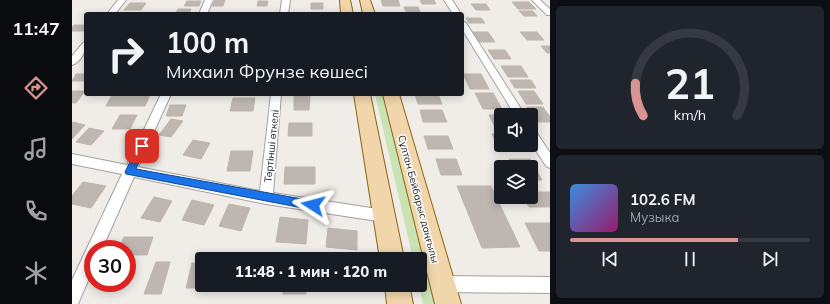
<!DOCTYPE html>
<html lang="ru">
<meta charset="utf-8">
<style>
body{margin:0;font-family:Mulish,sans-serif;background:#20242c;color:#f1f3f6;height:100vh;display:flex;flex-direction:column;font-size:15px;white-space:nowrap}
*{box-sizing:border-box;margin:0}
p{font-size:13px;color:#9ea1a6}
.icon{flex:none;width:22px;height:22px;fill:none;stroke:currentColor;stroke-width:2;stroke-linecap:round;stroke-linejoin:round}
.map{position:relative;flex:1;overflow:hidden}
.sheet{display:flex;flex-direction:column;gap:6px;padding:6px;background:#0d0f14;width:280px}
.sheet>*{flex:none}
.top-card{position:absolute;left:12px;top:12px;width:380px;height:84px;border-radius:4px;box-shadow:0 2px 10px #0003;background:#171b24;color:#f1f3f6;overflow:hidden}
.tools{position:absolute;left:422px;top:108px;display:grid;gap:8px}
.tools a{display:grid;place-items:center;width:44px;height:44px;border-radius:4px;background:#171b24;box-shadow:0 2px 10px #0003;font-size:20px}
.speed{position:absolute;left:12px;top:240px;display:flex;gap:8px;font-size:20px;font-weight:700;text-align:center}
.speed>*{display:grid;place-content:center;width:52px;height:52px;border-radius:50%;background:#171b24;box-shadow:0 2px 10px #0003;line-height:1}
.speed .limit{border:6px solid #d22;background:#fff;color:#111}
.pin{position:absolute;display:grid;place-items:center;width:34px;height:34px;color:#fff;margin:-17px;border-radius:8px;box-shadow:0 2px 6px #0006}
.me{position:absolute;width:44px;margin:-22px;rotate:279deg;stroke-linejoin:round;filter:drop-shadow(0 0 3px #0008)}
.turn{display:flex;align-items:center;gap:14px;height:84px;padding:0 16px;font-size:18px}
.turn .icon{width:52px;height:52px;stroke-width:2.5}
.turn b{display:block;font-size:28px;line-height:34px}
.sheet .card{flex:1;display:flex;flex-direction:column;justify-content:center;gap:6px;min-width:0;padding:0 14px;border-radius:6px;background:#20242c}
.sheet .dial{align-items:center;gap:0}
.dial svg{height:104px;overflow:visible;fill:none;stroke:#363941;stroke-width:7;stroke-linecap:round;text-anchor:middle}
.dial text{fill:#f1f3f6;stroke:none}
.song{display:flex;align-items:center;gap:12px}
.cover{width:48px;height:48px;border-radius:6px;background:linear-gradient(135deg,hsl(210 70% 55%),hsl(320 70% 35%))}
.played{height:4px;border-radius:2px;background:linear-gradient(90deg,#d89392 70%,#363941 70%)}
.keys{display:flex;justify-content:space-around;direction:ltr}
.trip{position:absolute;left:123px;top:252px;width:232px;height:40px;border-radius:4px;background:#171b24;box-shadow:0 2px 10px #0003;font-weight:800;line-height:40px;text-align:center}
main{display:flex;flex:1;min-height:0}
.tabs{display:flex;flex-direction:column;width:72px;justify-content:space-around;align-items:center;background:#090b0e;color:#9ea1a6}
.tabs .icon{width:28px;height:28px}
.tabs .current{color:#d89392}
.tabs b{font-size:18px;color:#f1f3f6}
.map>svg:first-child{display:block}
.grass{fill:#cae3b4}
.building{fill:#bdb6b1;stroke:#c0b5ac}
.lines{fill:none;stroke-linecap:round;stroke-linejoin:round}
.minor-casing{stroke:#a1a1a1;stroke-width:2}
.primary-casing{stroke:#8b6612;stroke-width:2}
.minor{fill:#fff;fill-rule:evenodd}
.primary{fill:#f1d5ab;fill-rule:evenodd}
.route{fill:#1a73e8;stroke:#114b97}
.labels{text-anchor:middle;stroke-width:3;stroke-linejoin:round;paint-order:stroke}
.street-label{font-size:10px;fill:#202020;stroke:#fff}
</style>
<main>
<nav class="tabs">
<b>11:47</b>
<svg class="icon current" aria-label="directions" viewBox="0 0 24 24"><path d="M12 3l9 9-9 9-9-9zM9 14v-3h6M13 9l2 2-2 2"/></svg>
<svg class="icon" aria-label="music" viewBox="0 0 24 24"><path d="M9 18V5l10-2v13"/><circle cx="6" cy="18" r="3"/><circle cx="16" cy="16" r="3"/></svg>
<svg class="icon" aria-label="phone" viewBox="0 0 24 24"><path d="M5 4h4l2 5-3 2q2 4 5 5l2-3 5 2v4C11 20 4 13 5 4z"/></svg>
<svg class="icon" aria-label="climate" viewBox="0 0 24 24"><path d="M12 3v18M4 7l16 10M4 17L20 7"/></svg>
</nav>
<div class="map">
<svg width="478" height="304" viewBox="0 0 478 304">
<rect width="100%" height="100%" fill="#f0ede8"/>
<!-- grass -->
<path class="grass" d="M303 94H314L369 304H351L347 285 348 259H341Z"/>
<!-- building -->
<path class="building" d="M143 0H153L151 6H140Z
M309 0H326L328 6H311Z
M348 0H362L364 4H350Z
M115 1H129L127 6H112Z
M186 1H196L195 6H185Z
M440 2H457L464 9H446Z
M58 3H74L69 10H52Z
M239 3H251V9H239Z
M399 4H414L418 10H404Z
M332 7H346L348 12H334Z
M106 9H119L117 14H103Z
M447 11H461L465 16H452Z
M394 18H409L413 23H397Z
M2 25H14V31H0V27Z
M401 32H416L423 42H407Z
M448 32H465L472 40H455Z
M469 46H478V53H475Z
M416 50H433L439 59H422Z
M429 66H449L456 77H436Z
M4 74H14V81H0Z
M391 74H409L417 89H398Z
M438 80H459L464 88H443Z
M0 91H13L4 103H0Z
M446 91H462L471 104H454Z
M403 93H421L430 109H411Z
M343 94H366L370 104H346Z
M40 95H78L73 106H34Z
M222 96H238L237 110H222Z
M161 98H183L181 111H158Z
M98 105H114L110 116H94Z
M455 107H471L478 117V122H465Z
M348 110H370L375 122H351Z
M48 115H65L58 129H40Z
M417 115H429V129H424Z
M99 119 111 121 99 137 87 135Z
M1 122 13 125 0 139V123Z
M217 123H240V136H216Z
M17 128 32 131 19 145 4 142Z
M420 134H429V145H452L454 147H426Z
M352 136H376L381 149H356Z
M121 140 138 143 129 159 111 155Z
M159 151H181L178 171H155Z
M364 159H384L390 175H369Z
M437 159H458L470 180H459V167H441Z
M213 167H243V184H212Z
M11 182 34 186 19 208 0 204V196Z
M385 186H419L448 247 410 248Z
M459 192H478V207H457L452 197H459Z
M82 197 100 201 88 222 69 218Z
M120 200 142 205 132 225 110 220Z
M157 204 178 208 169 231 147 226Z
M208 217 236 220 234 244 204 242Z
M453 223H478V251H467Z
M256 228 285 231V250L254 247Z
M52 237H81L75 255H55V249H47Z
M84 262H98L89 294H72Z
M120 263H130V285H134L133 288H114Z
M148 285H174V291H147Z
M211 285H234V294H211Z
M266 285H294L295 291H266Z"/>
<g class="lines">
<!-- minor casing -->
<g class="minor-casing">
<path id="minor" d="M46 0H54L43 14H35Z
M133 0H141L135 14H127Z
M210 0H218L216 14H208Z
M372 0H380L389 14H381Z
M460 0H468L478 9V15H475Z
M390 21 394 23 453 115H443L390 29Z
M14 42C14 51 9 62 0 65V56L11 43Z
M89 94H99L66 167 188 191 199 94H209L201 193 312 210 317 212 319 216 317 220 312 222 194 204 62 177 30 249H21V269L6 304H0V280L50 174 0 164V154L55 165Z
M459 129 463 130 478 153V168L474 166 459 143Z
M371 276 478 277V293L371 292 365 290 363 284 365 278Z"/>
</g>
<!-- primary casing -->
<g class="primary-casing">
<path id="primary" d="M268 0H278L281 14H269Z
M288 0H298L303 14H291Z
M282 94H298L332 259H308Z
M311 94H327L389 304H363Z
M313 285H337L341 304H315Z"/>
</g>
<!-- minor -->
<use href="#minor" class="minor"/>
<!-- primary -->
<use href="#primary" class="primary"/>
</g>
<!-- route -->
<path class="route" d="M70 142 74 146 64 169 241 201 244 202 246 205 244 208 241 210 54 174 53 172 67 143Z"/>
<g class="labels">
<!-- street labels -->
<g class="street-label">
<text transform="translate(199 146) rotate(-84)" y="4">Төртінші өткелі</text>
<text transform="translate(347 199) rotate(75)" y="4">Сұлтан Бейбарыс даңғылы</text>
</g>
</g>
</svg>
<div class="tools">
<a><svg class="icon" aria-label="sound" viewBox="0 0 24 24"><path d="M4 9h4l5-4v14l-5-4H4zM17 9q2 3 0 6"/></svg></a>
<a><svg class="icon" aria-label="layers" viewBox="0 0 24 24"><path d="M12 4l9 5-9 5-9-5zM3 14l9 5 9-5"/></svg></a>
</div>
<div class="speed"><div class="limit">30</div></div>
<div class="pin" style="left:70px;top:146px;background:#d93025"><svg class="icon" aria-label="arrive" viewBox="0 0 24 24"><path d="M6 21V4h12l-3 4 3 4H6"/></svg></div>
<svg class="me" style="left:241px;top:205px" viewBox="-20 -20 40 40"><path d="M0-17L14 15 0 8-14 15z" fill="#1a73e8" stroke="#fff" stroke-width="4"/></svg>
<div class="trip">11:48 · 1 мин · 120 m</div>
<div class="top-card">
<div class="turn"><svg class="icon" aria-label="right" viewBox="0 0 24 24"><path d="M7 20v-9h11M14 6l5 5-5 5"/></svg><div><b>100 m</b>Михаил Фрунзе көшесі</div></div>
</div>
</div>
<section class="sheet">
<div class="card dial"><svg viewBox="0 0 100 80">
<path d="M14 69A42 42 0 1 1 86 69"/>
<path d="M14 69A42 42 0 0 1 8 44" stroke="#d89392"/>
<text x="50" y="56" font-size="32" font-weight="700">21</text>
<text x="50" y="72" font-size="11">km/h</text>
</svg></div>
<div class="card">
<div class="song"><i class="cover"></i><div><b>102.6 FM</b><p>Музыка</p></div></div>
<div class="played"></div>
<div class="keys"><svg class="icon" aria-label="previous" viewBox="0 0 24 24"><path d="M18 5L8 12l10 7zM5 5v14"/></svg><svg class="icon" aria-label="pause" viewBox="0 0 24 24"><path d="M8 5v14M16 5v14"/></svg><svg class="icon" aria-label="next" viewBox="0 0 24 24"><path d="M6 5l10 7-10 7zM19 5v14"/></svg></div>
</div>
</section>
</main>
